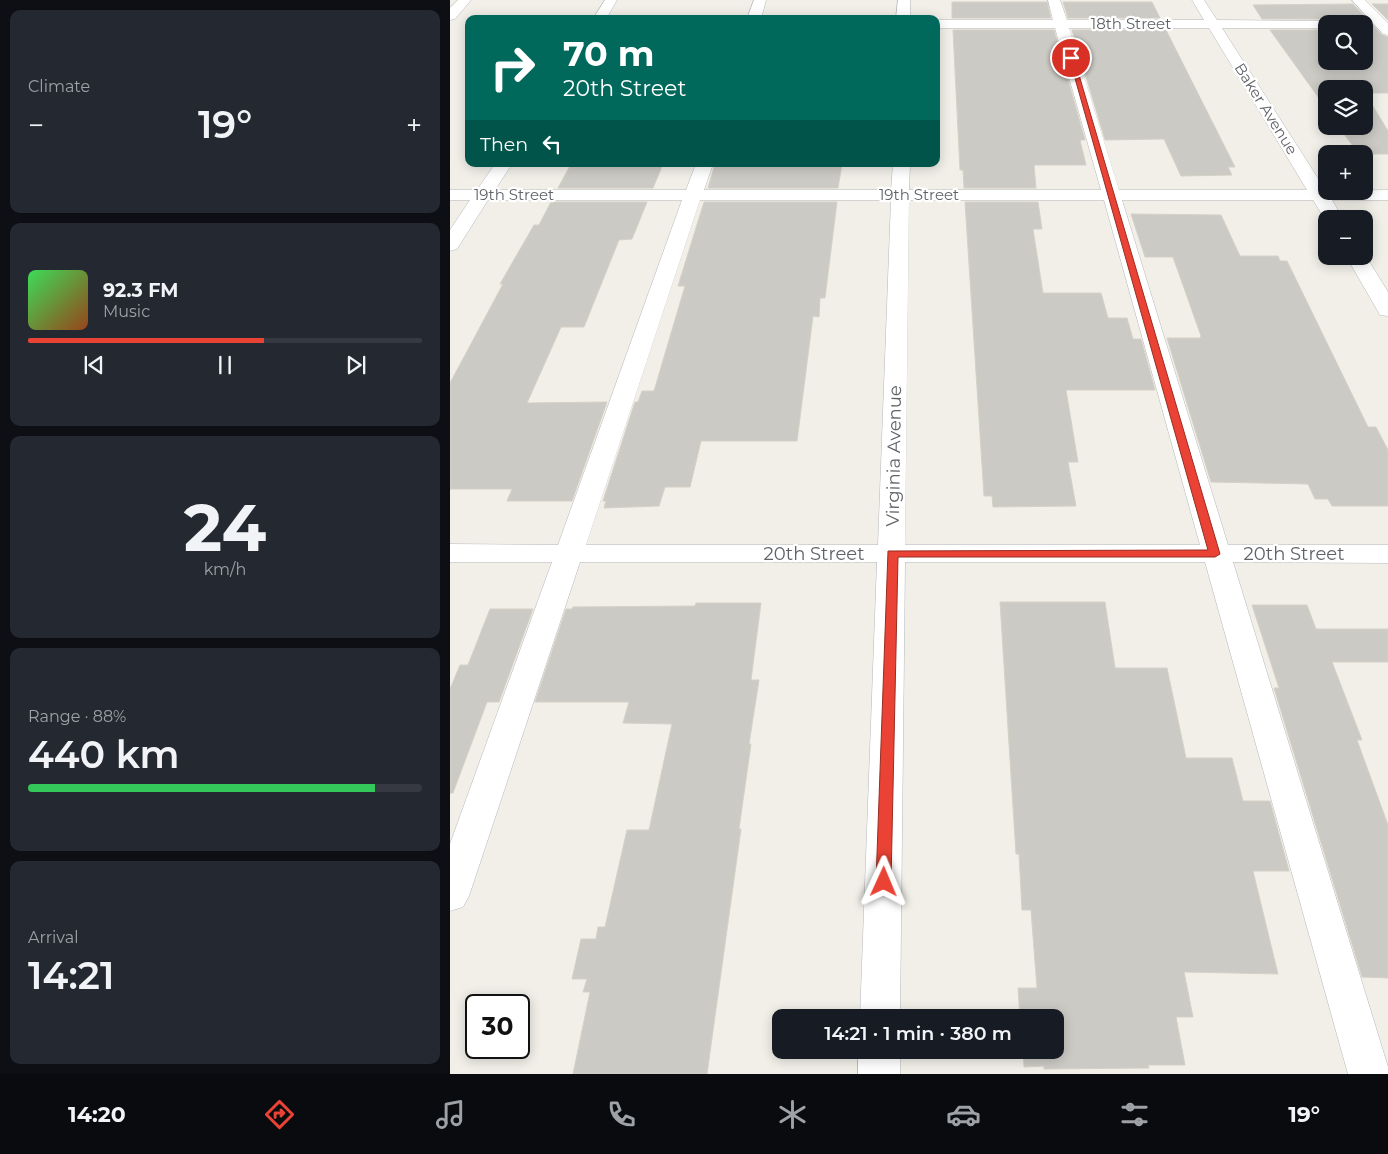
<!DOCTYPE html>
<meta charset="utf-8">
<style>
body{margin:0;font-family:Montserrat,sans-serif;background:#242831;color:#f1f3f6;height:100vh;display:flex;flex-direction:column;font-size:19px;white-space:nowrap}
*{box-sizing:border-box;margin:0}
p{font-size:16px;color:#9ea1a6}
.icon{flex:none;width:28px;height:28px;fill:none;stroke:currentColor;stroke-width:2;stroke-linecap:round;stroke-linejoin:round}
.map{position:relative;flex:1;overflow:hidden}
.sheet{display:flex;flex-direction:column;gap:10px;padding:10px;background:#0d0f14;width:450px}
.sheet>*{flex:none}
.top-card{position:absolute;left:15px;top:15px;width:475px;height:152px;border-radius:10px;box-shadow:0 2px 12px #0003;background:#00695c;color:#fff;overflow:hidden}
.tools{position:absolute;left:868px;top:15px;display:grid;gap:10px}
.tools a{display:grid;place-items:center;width:55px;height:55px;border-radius:10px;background:#171b24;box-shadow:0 2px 12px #0003;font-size:25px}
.speed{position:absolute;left:15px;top:994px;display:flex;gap:10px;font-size:25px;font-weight:700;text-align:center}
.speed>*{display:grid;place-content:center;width:65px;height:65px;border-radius:50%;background:#171b24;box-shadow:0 2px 12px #0003;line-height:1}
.speed .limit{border:2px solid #111;border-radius:8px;background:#fff;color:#111}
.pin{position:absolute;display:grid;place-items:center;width:42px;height:42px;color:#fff;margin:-21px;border:2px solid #fff;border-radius:50%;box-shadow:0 1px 5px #0007}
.me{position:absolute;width:55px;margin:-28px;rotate:1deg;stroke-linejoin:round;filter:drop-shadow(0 0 4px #0008)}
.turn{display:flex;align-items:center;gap:18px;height:105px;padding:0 15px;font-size:22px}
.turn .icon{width:65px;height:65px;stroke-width:2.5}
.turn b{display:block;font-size:35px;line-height:42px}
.then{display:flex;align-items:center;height:48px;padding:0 15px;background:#0003;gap:10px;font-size:19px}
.big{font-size:38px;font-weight:600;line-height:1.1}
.sheet .tile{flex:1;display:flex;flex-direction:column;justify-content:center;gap:8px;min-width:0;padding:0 18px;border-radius:10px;background:#242831}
.sheet .dial{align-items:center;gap:0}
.dial b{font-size:65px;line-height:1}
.song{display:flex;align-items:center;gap:15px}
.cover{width:60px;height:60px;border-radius:8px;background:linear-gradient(135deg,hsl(130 70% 55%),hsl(20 70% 35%))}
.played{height:5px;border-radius:2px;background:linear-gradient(90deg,#ea4335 60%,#363941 60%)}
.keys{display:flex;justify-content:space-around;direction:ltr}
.heat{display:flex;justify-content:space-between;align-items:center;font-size:28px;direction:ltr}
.charge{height:8px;border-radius:4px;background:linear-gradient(90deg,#34c759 88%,#363941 0)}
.trip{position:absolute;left:322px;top:1009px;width:292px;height:50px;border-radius:10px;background:#171b24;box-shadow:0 2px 12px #0003;font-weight:600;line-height:50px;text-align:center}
.menu{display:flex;height:80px;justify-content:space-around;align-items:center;background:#090b0e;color:#9ea1a6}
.menu .icon{width:35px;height:35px}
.menu .current{color:#ea4335}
.menu b{font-size:22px;color:#f1f3f6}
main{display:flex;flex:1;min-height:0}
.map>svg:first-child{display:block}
.building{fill:#cccac5;stroke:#d6d1c6}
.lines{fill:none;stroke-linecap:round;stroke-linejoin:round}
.minor-casing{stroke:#b5b8bc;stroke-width:1}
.minor{fill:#fff;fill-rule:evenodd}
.route{fill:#ea4335;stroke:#982c22}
.labels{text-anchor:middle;stroke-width:4.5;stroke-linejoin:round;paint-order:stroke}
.far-street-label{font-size:15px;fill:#5f6368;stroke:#fff}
.street-label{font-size:18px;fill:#5f6368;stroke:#fff}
</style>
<main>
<section class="sheet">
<div class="tile"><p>Climate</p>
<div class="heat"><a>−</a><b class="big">19°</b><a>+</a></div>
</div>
<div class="tile">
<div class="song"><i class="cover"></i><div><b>92.3 FM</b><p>Music</p></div></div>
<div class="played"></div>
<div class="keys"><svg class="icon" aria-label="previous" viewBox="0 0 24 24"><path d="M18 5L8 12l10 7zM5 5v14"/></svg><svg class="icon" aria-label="pause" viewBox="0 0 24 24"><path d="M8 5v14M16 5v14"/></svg><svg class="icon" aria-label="next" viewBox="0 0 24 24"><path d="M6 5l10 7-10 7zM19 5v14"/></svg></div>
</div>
<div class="tile dial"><b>24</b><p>km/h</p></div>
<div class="tile"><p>Range · 88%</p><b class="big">440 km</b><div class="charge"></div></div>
<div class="tile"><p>Arrival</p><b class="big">14:21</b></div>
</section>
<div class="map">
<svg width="938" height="1074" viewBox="0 0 938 1074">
<rect width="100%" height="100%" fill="#f1efe8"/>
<!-- building -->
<path class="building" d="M502 2H597L601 18H502Z
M613 2H702L710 18H618Z
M903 4 932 35 938 37V93H915L938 131V154H909L888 126H914V89H876V108L820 30H876V61H914V24H885L881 19H812L803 5Z
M922 4H938V20Z
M503 30H604L635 140H630L636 165H584L586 188H514L513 170H510Z
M622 30H716L785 167H778L782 175 731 176 714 139 655 140Z
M121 164H213L203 188H108Z
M265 164H392L388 188H258Z
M101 202H197L182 239 169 240 134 327H111L77 403 157 402 122 501H57L62 489H0V383L53 284H50L84 225H89Z
M254 202H387L375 298H370L369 317 363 316 347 441H251L240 487H215L209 506 154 508 156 501H153L185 402H188L192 391H204L235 286H228Z
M515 202H588L592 229H583L593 293H651L658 318H677L683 339H691L705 390H616L628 462H618L626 506 543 507 542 496H534Z
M681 214 771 215 790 256H828L830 261H837L918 427H926L938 450V506H882L878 499H865L858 484 761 482 717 338H750L751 336 723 257H695Z
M550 602H655L665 668H717L736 758H782L793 801H820L839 871H803L828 974 734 972 743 1017H726L735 1065H698L699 1068 594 1069V1066L574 1067 573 1050H606V1018H570L568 988H587L581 910H572L569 854H566Z
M246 603H311L301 680H309L299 744H301L289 829H291L257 1074H123L140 992H133L137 979H122L131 939H146L148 927H155L177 830H199L222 724 173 723 179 702H85L116 609H122L123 607 245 606Z
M802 605H857L866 629H938V662H882L912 740H907L938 825V978L912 977 824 688H829Z
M40 609H83L49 702H37L3 793H0V689L10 665H18Z"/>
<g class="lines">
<!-- minor casing -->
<g class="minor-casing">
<path id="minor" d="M8 0H21L5 19 0 20V8Z
M155 0H167L156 19H143Z
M304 0H316L311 19H297Z
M448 0H460V19H446Z
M598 0H610L617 20H754L742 0H754L767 20 881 21 883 24H876V28H772L876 191 938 190V200H882L893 219H876V221L863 200H672L778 545H938V563L783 562 938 1067V1074H898L755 562H455L450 1018H410L427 562H130L19 896 13 907 0 911V844L102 562H0V544L108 545 232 200H38L7 249 0 251V230L20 200H0V190H27L45 164H62L45 190H236L246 164H263L254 190H441L443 164H460L459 190H651L605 28H486V20H603ZM619 28H759L857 190H669ZM250 200H441L428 545H136ZM459 200H654L750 545H455Z
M902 0H915L938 23V35L933 34Z
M914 253 938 292V316L930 315 896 256H914Z
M408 1050H450V1074H408Z"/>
</g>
<!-- minor -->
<use href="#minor" class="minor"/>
</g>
<!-- route -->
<path class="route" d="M619 57 624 58 770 554 765 557H448L441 882 439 887 434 888 428 887 426 882 438 551 758 550Z"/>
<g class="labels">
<!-- far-street labels -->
<g class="far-street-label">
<text x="681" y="29">18th Street</text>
<text transform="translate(816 109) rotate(58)" y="5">Baker Avenue</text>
<text x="64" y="200">19th Street</text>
<text x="469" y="200">19th Street</text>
</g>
<!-- street labels -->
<g class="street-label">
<text transform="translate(444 456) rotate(-89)" y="6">Virginia Avenue</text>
<text x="364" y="560">20th Street</text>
<text x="844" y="560">20th Street</text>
</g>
</g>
</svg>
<div class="tools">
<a><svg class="icon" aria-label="search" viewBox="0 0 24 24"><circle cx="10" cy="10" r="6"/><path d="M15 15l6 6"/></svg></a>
<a><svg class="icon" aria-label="layers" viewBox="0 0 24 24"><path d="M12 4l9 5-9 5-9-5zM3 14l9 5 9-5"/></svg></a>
<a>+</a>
<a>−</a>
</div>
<div class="speed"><div class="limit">30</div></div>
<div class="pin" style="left:621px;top:58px;background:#d93025"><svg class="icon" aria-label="arrive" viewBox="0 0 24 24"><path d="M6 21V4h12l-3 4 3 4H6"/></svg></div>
<svg class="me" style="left:434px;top:882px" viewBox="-20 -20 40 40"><path d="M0-17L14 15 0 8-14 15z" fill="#ea4335" stroke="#fff" stroke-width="4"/></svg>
<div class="trip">14:21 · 1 min · 380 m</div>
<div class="top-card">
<div class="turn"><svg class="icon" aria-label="right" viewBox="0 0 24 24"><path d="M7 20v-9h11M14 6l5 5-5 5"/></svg><div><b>70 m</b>20th Street</div></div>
<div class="then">Then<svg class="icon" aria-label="left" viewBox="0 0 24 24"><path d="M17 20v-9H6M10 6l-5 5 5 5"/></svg></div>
</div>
</div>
</main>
<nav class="menu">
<b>14:20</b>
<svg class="icon current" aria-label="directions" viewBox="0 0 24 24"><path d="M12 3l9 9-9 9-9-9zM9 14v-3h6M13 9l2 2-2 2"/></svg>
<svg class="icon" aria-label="music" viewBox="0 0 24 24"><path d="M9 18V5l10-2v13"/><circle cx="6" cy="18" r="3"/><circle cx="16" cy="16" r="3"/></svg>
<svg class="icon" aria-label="phone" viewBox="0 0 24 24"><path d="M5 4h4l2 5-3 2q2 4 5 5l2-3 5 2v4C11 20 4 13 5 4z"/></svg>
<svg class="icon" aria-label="climate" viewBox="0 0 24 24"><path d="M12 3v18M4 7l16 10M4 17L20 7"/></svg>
<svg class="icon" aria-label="car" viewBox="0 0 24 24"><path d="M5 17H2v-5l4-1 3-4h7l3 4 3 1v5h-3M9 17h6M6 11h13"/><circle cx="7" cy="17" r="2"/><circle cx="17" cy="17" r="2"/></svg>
<svg class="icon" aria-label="filters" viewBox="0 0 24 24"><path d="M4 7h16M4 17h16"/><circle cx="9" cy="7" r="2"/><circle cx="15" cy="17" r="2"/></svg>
<b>19°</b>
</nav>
